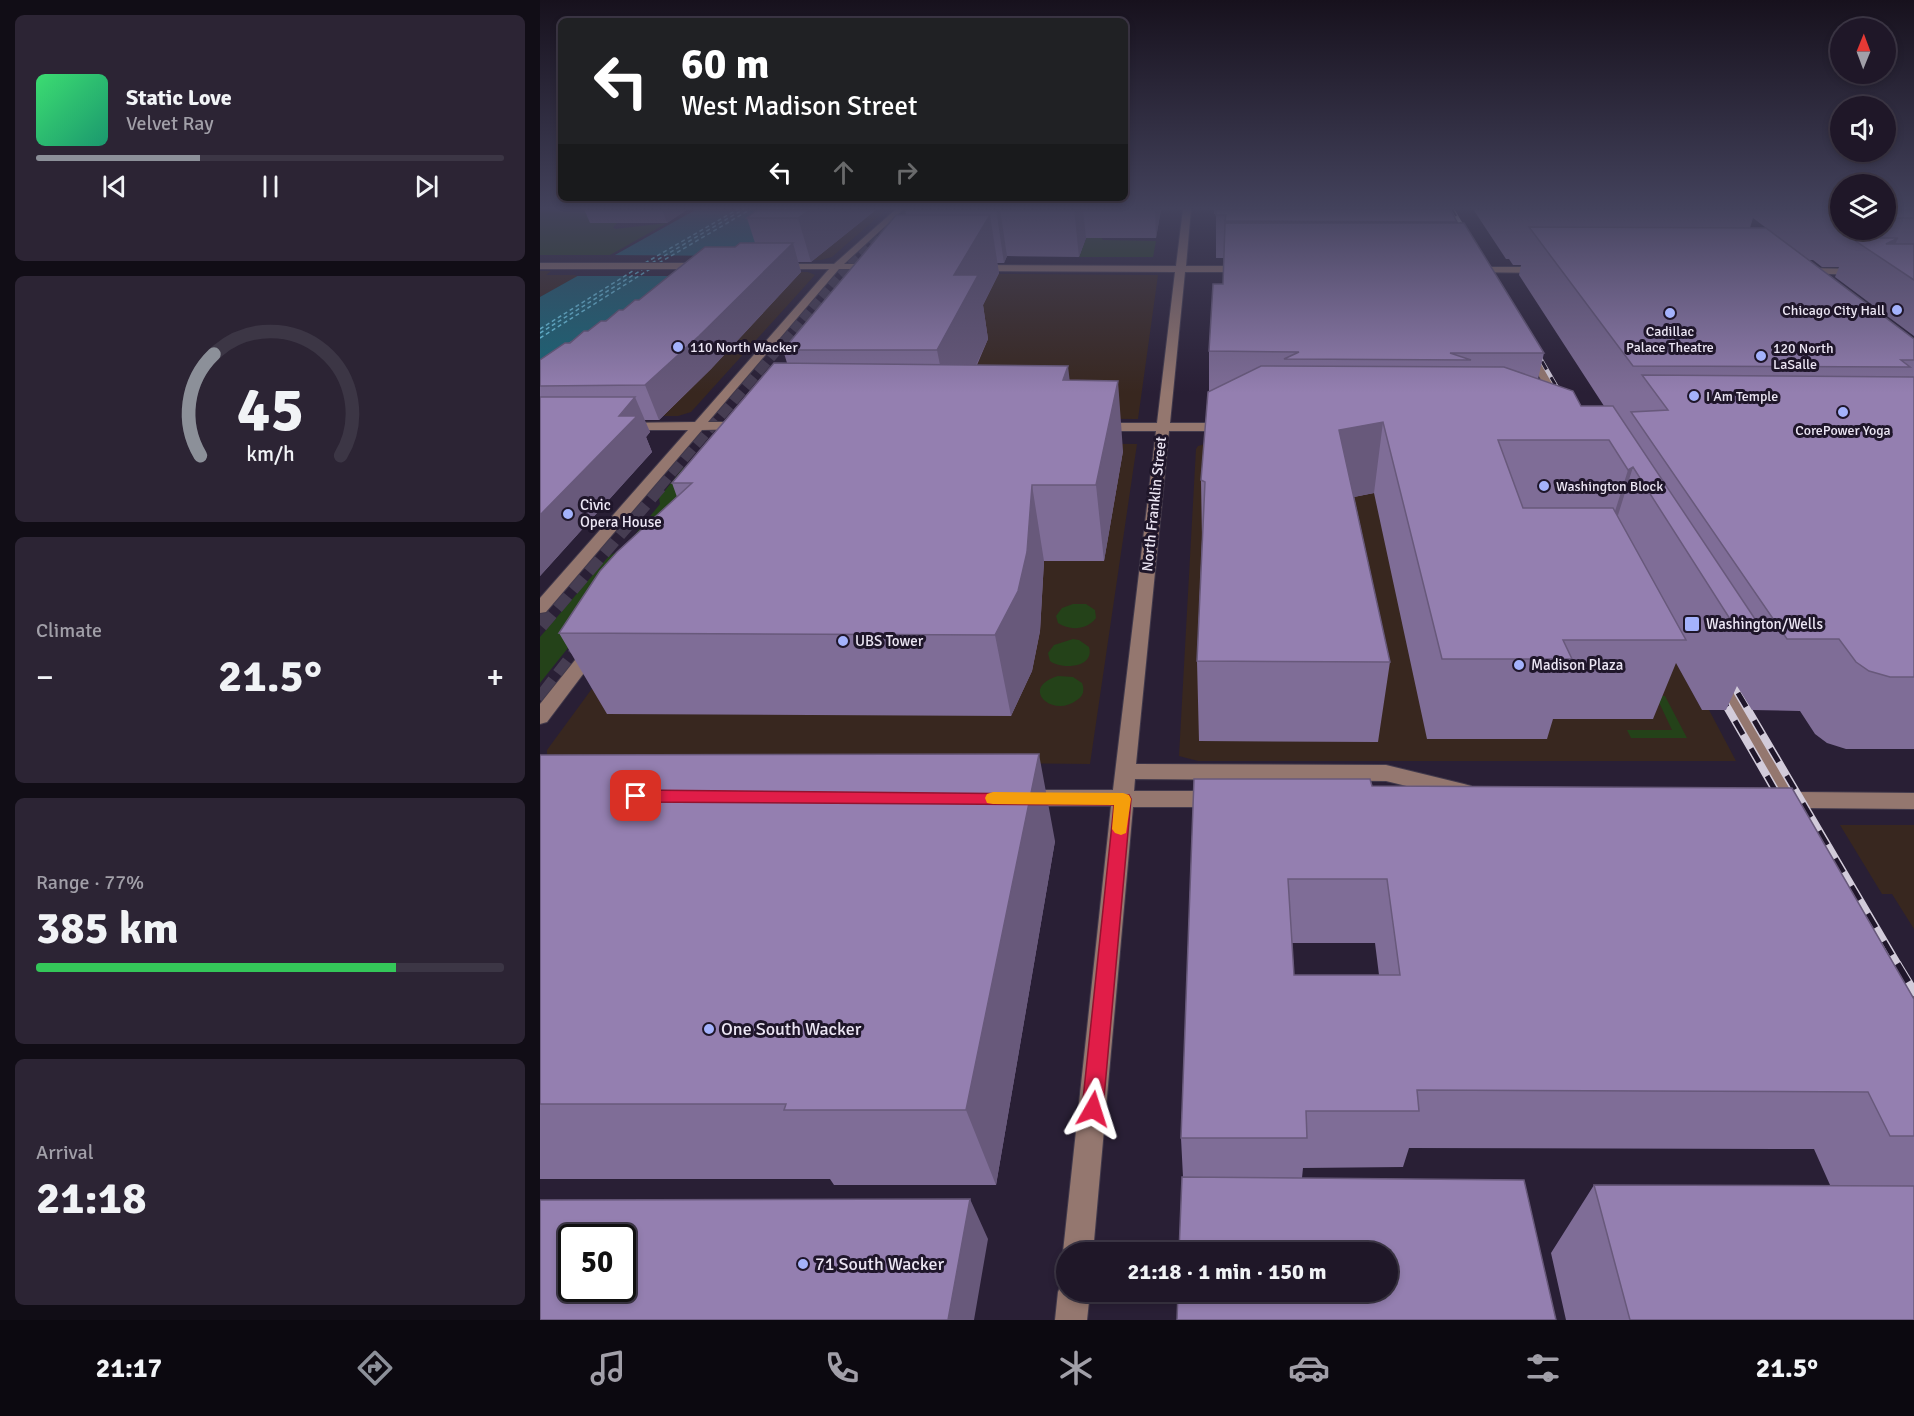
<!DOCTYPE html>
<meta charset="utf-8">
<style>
body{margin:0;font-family:Signika,sans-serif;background:#2c2434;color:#f1f3f6;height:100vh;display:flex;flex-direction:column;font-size:22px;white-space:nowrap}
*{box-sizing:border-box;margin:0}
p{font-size:20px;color:#a19fa8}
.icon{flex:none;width:33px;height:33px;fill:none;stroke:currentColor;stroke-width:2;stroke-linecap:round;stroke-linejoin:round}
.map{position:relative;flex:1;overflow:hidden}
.sheet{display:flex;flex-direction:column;gap:15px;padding:15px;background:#110d16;width:540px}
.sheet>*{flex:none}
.top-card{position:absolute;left:18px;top:18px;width:570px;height:183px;border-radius:9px;box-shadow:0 3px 9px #0003,0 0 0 2px #3c3645;background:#202124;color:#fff;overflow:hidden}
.needle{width:39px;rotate:1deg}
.controls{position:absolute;left:1290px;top:18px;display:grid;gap:12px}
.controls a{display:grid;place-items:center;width:66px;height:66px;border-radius:50%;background:#1f1728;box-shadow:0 3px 9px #0003,0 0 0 2px #3c3645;font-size:30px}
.speed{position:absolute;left:18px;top:1224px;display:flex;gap:12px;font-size:30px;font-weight:700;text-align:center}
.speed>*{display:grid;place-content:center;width:78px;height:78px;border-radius:50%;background:#1f1728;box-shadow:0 3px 9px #0003,0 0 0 2px #3c3645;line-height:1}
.speed .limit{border:3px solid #111;border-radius:9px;background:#fff;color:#111}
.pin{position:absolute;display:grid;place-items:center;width:51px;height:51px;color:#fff;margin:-26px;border-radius:12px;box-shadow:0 3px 9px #0006}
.me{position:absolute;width:66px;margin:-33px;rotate:6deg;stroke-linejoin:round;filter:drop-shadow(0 0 4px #0008)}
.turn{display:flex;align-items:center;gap:21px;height:126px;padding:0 24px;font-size:27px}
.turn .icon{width:78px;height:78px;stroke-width:2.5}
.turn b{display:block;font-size:42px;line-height:51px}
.lanes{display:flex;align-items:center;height:57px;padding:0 24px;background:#0003;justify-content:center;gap:30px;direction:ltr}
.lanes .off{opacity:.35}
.big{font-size:45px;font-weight:700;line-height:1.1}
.sheet .card{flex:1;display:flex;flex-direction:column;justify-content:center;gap:9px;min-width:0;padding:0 21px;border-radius:9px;background:#2c2434}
.sheet .dial{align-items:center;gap:0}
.dial svg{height:156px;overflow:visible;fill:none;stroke:#3c3645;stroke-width:7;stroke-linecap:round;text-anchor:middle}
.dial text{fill:#f1f3f6;stroke:none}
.song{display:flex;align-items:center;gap:18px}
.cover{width:72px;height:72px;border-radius:9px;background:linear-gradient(135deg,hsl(140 70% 55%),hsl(160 70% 35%))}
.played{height:6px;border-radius:3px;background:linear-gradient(90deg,#8c9099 35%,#3c3645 35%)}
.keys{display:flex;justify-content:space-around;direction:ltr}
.heat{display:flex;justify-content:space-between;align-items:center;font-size:33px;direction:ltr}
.charge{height:9px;border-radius:4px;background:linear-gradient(90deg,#34c759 77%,#3c3645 0)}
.trip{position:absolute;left:516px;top:1242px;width:342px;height:60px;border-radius:30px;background:#1f1728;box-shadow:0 3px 9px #0003,0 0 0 2px #3c3645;font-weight:700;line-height:60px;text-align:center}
.tab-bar{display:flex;height:96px;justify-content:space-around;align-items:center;background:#0c0910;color:#a19fa8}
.tab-bar .icon{width:42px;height:42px}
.tab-bar .active{color:#8c9099}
.tab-bar b{font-size:27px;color:#f1f3f6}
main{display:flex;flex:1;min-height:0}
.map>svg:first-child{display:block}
.commercial{fill:#38271f}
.green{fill:#244219}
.water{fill:#186677}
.pier{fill:#291f35}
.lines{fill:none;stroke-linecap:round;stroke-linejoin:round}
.ferry{stroke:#6bd8f3;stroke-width:1.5;stroke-dasharray:4 3;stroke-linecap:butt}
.highway-tunnel-far3{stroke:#463d52;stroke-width:10;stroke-dasharray:10 4.5;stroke-linecap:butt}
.highway-tunnel-far2{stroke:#463d52;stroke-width:13;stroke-dasharray:13 6;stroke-linecap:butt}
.highway-tunnel-far1{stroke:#463d52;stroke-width:16;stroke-dasharray:16 8;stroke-linecap:butt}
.highway-tunnel{stroke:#463d52;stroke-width:22;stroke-dasharray:22 10;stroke-linecap:butt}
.secondary-casing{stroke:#423a4c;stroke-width:2}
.secondary{fill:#94776f;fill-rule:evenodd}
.rail-far4-casing{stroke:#d2cbda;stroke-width:4}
.rail-far3-casing{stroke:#d2cbda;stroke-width:4.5}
.rail-far2-casing{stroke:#d2cbda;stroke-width:6}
.rail-far1-casing{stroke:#d2cbda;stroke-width:8}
.rail-casing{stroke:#d2cbda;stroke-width:9}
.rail-far4{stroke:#1f162a;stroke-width:2;stroke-dasharray:8;stroke-linecap:butt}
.rail-far3{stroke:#1f162a;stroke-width:3;stroke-dasharray:9;stroke-linecap:butt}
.rail-far2{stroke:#1f162a;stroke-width:4;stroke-dasharray:12;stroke-linecap:butt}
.rail-far1{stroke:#1f162a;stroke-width:5;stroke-dasharray:16;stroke-linecap:butt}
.rail{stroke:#1f162a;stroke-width:7;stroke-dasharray:21;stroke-linecap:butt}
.wall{fill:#7f6d97;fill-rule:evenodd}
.shaded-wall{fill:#68597b}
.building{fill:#947fb0;stroke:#68597b;stroke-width:1.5;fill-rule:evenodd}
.route{fill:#e11d48;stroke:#92132f;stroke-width:1.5}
.slow{fill:#f59e0b}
.poi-dot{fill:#a4b2fc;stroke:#1f162a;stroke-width:2}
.labels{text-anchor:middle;stroke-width:6;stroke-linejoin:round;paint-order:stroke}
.far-poi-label{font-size:14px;fill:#ece6f4;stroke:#1f162a;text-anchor:start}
.street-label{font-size:15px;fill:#ece6f4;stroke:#1f162a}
.poi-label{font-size:15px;fill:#ece6f4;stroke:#1f162a;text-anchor:start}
.near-poi-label{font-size:18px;fill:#ece6f4;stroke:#1f162a;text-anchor:start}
</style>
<main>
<section class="sheet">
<div class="card">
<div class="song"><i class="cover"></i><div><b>Static Love</b><p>Velvet Ray</p></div></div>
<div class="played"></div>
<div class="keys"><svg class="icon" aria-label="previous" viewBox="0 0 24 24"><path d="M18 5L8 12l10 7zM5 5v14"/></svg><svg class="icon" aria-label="pause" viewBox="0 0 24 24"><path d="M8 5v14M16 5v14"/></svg><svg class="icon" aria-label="next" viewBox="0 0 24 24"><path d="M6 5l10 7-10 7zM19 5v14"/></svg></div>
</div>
<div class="card dial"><svg viewBox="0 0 100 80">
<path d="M14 69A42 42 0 1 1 86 69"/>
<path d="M14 69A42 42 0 0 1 21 17" stroke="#8c9099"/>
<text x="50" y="56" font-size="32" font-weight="700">45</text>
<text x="50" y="72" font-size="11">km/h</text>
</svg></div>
<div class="card"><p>Climate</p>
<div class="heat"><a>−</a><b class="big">21.5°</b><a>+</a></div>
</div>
<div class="card"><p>Range · 77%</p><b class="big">385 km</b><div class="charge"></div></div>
<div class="card"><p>Arrival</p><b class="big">21:18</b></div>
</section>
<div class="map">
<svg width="1374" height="1320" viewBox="0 0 1374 1320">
<rect width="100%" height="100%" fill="#291f35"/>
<!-- commercial -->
<path class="commercial" d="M285 209H347L292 257 281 260H228Z
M0 271H11L6 275H41L0 297Z
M215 272H268L275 275 151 412 138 416H58Z
M364 273 618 275 598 419 262 417Z
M246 441 597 444 550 764 7 758V750L229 447Z
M665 444H785L1113 620 1162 710H1169L1196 761H658L639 756 656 449 658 446Z
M1300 825H1374V929L1352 894H1342Z"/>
<!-- green -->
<path class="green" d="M2 209H70L77 223 73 227 75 229 127 223 70 255H0V210Z
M552 223 563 240 616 241 613 257H539Z
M150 465 171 469 0 683V637L69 556 84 548 120 504 119 498 143 468Z
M533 604H546L555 610 556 618C547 630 530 631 518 623L516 616 522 608Z
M533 639 539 640 549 647C555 668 522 670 510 661L508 653 514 645Z
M518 676 533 677 542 683C545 691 543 696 537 700 513 719 478 688 518 676Z
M1116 696H1125L1147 738H1091L1087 730H1132Z"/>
<!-- water -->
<path class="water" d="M157 209H285L0 402V297Z"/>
<!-- pier -->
<path class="pier" d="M66 255 206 256 171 276H35Z"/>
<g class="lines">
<!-- ferry -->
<path class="ferry" d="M105 263 198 209
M112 263 204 209
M119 263 211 209
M0 329 96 269
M0 333 103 269
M0 338 110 269"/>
<!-- highway-tunnel-far3 -->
<path class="highway-tunnel-far3" d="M253 330 298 277 368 209"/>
<!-- highway-tunnel-far2 -->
<path class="highway-tunnel-far2" d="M118 487 254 328"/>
<!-- highway-tunnel-far1 -->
<path class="highway-tunnel-far1" d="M0 625 119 486
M5 694 48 638"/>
<!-- highway-tunnel -->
<path class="highway-tunnel" d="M0 700 6 693"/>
<!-- secondary casing -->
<g class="secondary-casing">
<path id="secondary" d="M356 209H364L304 264H337L340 265V269H299L168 422H202L207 423 208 426 207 429 162 430 6 612 0 613V598L148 430H83L78 429 77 426 78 423 155 422 289 269H236L233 268V264H294Z
M643 209H651L646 266H706L711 269 706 272H645L630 423H688L694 427 688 431H629L596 764 846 765 924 784 931 786 934 792 931 798 924 800 846 781 595 779 594 791H676L683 793 686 799 683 805 676 807H593L553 1252H526V1261L523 1252 571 806H485L478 804 475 798 478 792 485 790H573L616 431H557L551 427 557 423H617L635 272 434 271 429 268 434 265 636 266Z
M0 263H166L171 266 166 269H0Z
M929 267H1003L1008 270 1003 273 926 272 924 270Z
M1262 268 1321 269 1326 272 1321 275 1259 273V269Z
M988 344 994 347 1027 404 1025 407H1017L1015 404 982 347Z
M53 643 59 645 62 649 59 653 7 722 0 724V704L47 645Z
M1180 670 1186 672 1257 792 1374 793V809L1266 808 1263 815 1256 817 1249 815 1245 808 1228 806 1224 800 1228 794 1236 792 1171 676 1174 672Z
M526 1279V1292H550L547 1320H515L518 1292 523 1281Z"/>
</g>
<!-- secondary -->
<use href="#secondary" class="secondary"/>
<!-- rail-far4 casing -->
<g class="rail-far4-casing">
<path id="rail-far4" d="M912 209 929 238"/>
</g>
<!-- rail-far3 casing -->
<g class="rail-far3-casing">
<path id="rail-far3" d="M993 346 1023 398"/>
</g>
<!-- rail-far2 casing -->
<g class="rail-far2-casing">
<path id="rail-far2" d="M1187 674 1199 694
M1179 692 1180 694"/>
</g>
<!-- rail-far1 casing -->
<g class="rail-far1-casing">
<path id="rail-far1" d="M1179 693 1242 802
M1198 693 1358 965"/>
</g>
<!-- rail casing -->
<g class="rail-casing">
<path id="rail" d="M1357 964 1374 992"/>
</g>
<!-- rail-far4 -->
<use href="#rail-far4" class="rail-far4"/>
<!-- rail-far3 -->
<use href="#rail-far3" class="rail-far3"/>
<!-- rail-far2 -->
<use href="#rail-far2" class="rail-far2"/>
<!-- rail-far1 -->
<use href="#rail-far1" class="rail-far1"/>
<!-- rail -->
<use href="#rail" class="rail"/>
</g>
<!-- wall -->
<path class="wall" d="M44 209H148L127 223H50Z
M218 209H337L271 262H258L261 272 171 369 119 420H104L110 432 106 437 112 452 0 576V360L99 300 195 247 215 243 207 218Z
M365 209H621L616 238H546L539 257 467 256 464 263H457L459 273 443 305 448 339 437 365 530 380 583 451 564 561H504L500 631 492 671 471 716 67 714 19 633 137 497 132 483 247 363 243 350 366 215Z
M674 209H910L917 222V223L1004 353 998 379 1041 406H1064L979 275 981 265H973L969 259H966L933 209H1300V230H1346V209H1374V336L1295 277 1299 267H1282L1273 260H1269L1213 218 1210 228 1374 339V749H1306L1287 743 1275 734 1260 711 1212 710 1197 686 1186 710H1162L1136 663 1113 719H1013L1007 739H887L834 493 814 497 850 662 838 742 659 741 657 661 662 539 661 480 669 392V351L683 284 684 258H676V214H674Z
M0 755 515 841 456 1185H294L290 1179H0Z
M654 779 832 786 1374 999V1320H1026L1011 1253 1054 1185H1290L1274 1149 869 1148 863 1167 763 1168 762 1178 643 1177 641 1138ZM752 943H835L839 975H754Z"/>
<!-- shaded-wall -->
<path class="shaded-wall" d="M122 209H148L127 223Z
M271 209H337L271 262 258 218Z
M456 209H460L467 256 464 263Z
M534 209H543L546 238 539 257Z
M615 209H621L616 238Z
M450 215 459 273 443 305 448 339 411 420 397 350 414 275Z
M1358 238 1347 262 1346 244Z
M253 243 261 272 171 369 119 420 105 385Z
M528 366 536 435 523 380Z
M578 381 583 451 564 561 556 485Z
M95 397 110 432 106 437 112 452 0 576V515Z
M843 422 834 493 793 501 799 430Z
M1093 467 1070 541 1065 543 1088 470Z
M492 485 504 561 500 631 492 671 471 716 455 635Z
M499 754 515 841 456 1185 426 1110Z
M430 1199 448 1239 434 1320H408Z"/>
<!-- building -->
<path class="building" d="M218 209H271L258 218H207Z
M676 209H910L917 222 685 221 686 215H676Z
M1283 209H1300V217L1292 211H1288Z
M1346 209H1374V218H1346Z
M356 215H450L414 275H438L397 350H243Z
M685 223H924L1004 353H910L931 360 744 359 759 352 669 351 673 284H683Z
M989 227 1226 228 1374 339V360H1361L1370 367 1093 366Z
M1311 238H1358L1346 244H1374V280Z
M200 243H253L159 336 105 385 0 386V360L25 343H30L44 331H48L61 321H66L79 310H83L95 300H99L165 247H195Z
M234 363 528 366 523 380 578 381 556 485H492L487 552 478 591 455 635 19 633 60 571 77 552 152 483H132Z
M721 366 964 367 1033 391 1041 406H1073L1223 631 1197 630 1093 467 1088 470 1069 440H958L983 508H1073L1146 640H1023L1032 659H902L843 422 799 430 850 662 657 661 665 482 661 480 668 392Z
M1102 375 1374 377V677H1350L1329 671 1316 662 1299 639H1247L1091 412 1128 410Z
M0 397H95L79 416H97L0 515Z
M499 754 426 1110H244L246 1104H0V755Z
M654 779H830L832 786 1252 788 1374 999V1136H1350L1328 1092 877 1090 879 1111H766L767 1138H641ZM748 879H847L860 975H754Z
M642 1177 984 1180 1016 1320H637L638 1292H848V1252H639Z
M1054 1185 1374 1186V1320H1090Z
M430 1199 408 1320H0V1200ZM32 1238H82V1288H32Z"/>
<!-- sky -->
<linearGradient id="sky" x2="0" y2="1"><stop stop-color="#17111d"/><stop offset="0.53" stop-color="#43425c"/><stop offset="1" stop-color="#43425c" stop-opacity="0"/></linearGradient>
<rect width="1374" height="393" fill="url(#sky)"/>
<!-- route -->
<path class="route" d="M96 790 589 795 591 799 563 1109 560 1117 553 1120 545 1117 542 1109 574 805 96 802 90 800 88 796 90 792Z"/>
<!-- slow -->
<path class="slow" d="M453 792 583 793 589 795 591 799 586 833 581 835 575 833 572 829 574 805 453 804 447 803 445 798 447 794Z"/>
<!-- markers -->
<g class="poi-dot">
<circle cx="1357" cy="310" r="6"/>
<circle cx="1130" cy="313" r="6"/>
<circle cx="138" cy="347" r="6"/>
<circle cx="1221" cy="356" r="6"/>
<circle cx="1154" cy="396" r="6"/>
<circle cx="1303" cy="412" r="6"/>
<circle cx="1004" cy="486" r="6"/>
<circle cx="28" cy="514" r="6"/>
<rect x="1144" y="616" width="16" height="16" rx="3"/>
<circle cx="303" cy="641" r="6"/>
<circle cx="979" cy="665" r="6"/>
<circle cx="169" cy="1029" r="6"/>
<circle cx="263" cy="1264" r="6"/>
</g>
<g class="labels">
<!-- far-poi labels -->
<g class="far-poi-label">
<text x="1345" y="315" text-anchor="end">Chicago City Hall</text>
<text x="1130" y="336" text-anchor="middle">Cadillac<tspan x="1130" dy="16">Palace Theatre</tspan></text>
<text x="150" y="352">110 North Wacker</text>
<text x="1233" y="353">120 North<tspan x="1233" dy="16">LaSalle</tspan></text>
<text x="1166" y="401">I Am Temple</text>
<text x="1303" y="435" text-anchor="middle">CorePower Yoga</text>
<text x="1016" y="491">Washington Block</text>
</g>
<!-- street labels -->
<g class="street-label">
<text transform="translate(614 504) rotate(-84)" y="5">North Franklin Street</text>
</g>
<!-- poi labels -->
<g class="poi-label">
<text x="40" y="510">Civic<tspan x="40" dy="17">Opera House</tspan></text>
<text x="1166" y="629">Washington/Wells</text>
<text x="315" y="646">UBS Tower</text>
<text x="991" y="670">Madison Plaza</text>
</g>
<!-- near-poi labels -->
<g class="near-poi-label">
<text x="181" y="1035">One South Wacker</text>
<text x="275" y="1270">71 South Wacker</text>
</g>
</g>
</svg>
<div class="controls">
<a><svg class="needle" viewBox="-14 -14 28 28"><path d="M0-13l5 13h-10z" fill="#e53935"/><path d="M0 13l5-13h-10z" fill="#a19fa8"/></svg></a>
<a><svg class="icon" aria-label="sound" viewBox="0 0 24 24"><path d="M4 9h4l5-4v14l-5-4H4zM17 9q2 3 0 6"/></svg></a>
<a><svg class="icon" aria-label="layers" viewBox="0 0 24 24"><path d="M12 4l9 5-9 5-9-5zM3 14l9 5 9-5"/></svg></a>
</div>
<div class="speed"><div class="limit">50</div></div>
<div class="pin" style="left:96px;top:796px;background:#d93025"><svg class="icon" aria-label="arrive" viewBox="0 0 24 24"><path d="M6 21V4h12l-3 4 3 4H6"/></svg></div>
<svg class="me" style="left:553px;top:1109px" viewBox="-20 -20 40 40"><path d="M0-17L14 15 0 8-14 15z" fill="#e11d48" stroke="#fff" stroke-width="4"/></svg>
<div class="trip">21:18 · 1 min · 150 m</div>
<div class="top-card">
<div class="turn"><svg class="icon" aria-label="left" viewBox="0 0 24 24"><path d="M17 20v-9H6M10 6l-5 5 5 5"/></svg><div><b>60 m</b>West Madison Street</div></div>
<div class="lanes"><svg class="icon" aria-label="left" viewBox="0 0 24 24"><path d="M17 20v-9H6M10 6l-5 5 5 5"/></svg><svg class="icon off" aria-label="ahead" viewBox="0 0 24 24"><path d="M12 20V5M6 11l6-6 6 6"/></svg><svg class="icon off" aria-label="right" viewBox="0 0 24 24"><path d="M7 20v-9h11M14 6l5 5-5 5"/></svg></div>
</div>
</div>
</main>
<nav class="tab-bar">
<b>21:17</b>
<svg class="icon active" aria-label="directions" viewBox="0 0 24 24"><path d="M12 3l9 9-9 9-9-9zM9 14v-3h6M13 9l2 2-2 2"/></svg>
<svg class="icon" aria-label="music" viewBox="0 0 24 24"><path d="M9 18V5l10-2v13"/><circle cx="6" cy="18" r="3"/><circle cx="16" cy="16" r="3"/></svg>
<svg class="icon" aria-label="phone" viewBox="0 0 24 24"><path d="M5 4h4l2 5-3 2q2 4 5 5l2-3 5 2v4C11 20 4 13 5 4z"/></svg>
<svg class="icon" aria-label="climate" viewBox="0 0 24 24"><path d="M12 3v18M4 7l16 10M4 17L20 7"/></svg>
<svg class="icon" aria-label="car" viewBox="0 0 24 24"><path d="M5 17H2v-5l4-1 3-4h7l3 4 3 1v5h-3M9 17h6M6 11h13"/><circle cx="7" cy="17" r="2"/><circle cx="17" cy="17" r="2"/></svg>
<svg class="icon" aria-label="filters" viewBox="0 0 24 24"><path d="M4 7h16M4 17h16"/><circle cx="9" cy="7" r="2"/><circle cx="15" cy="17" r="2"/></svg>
<b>21.5°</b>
</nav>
